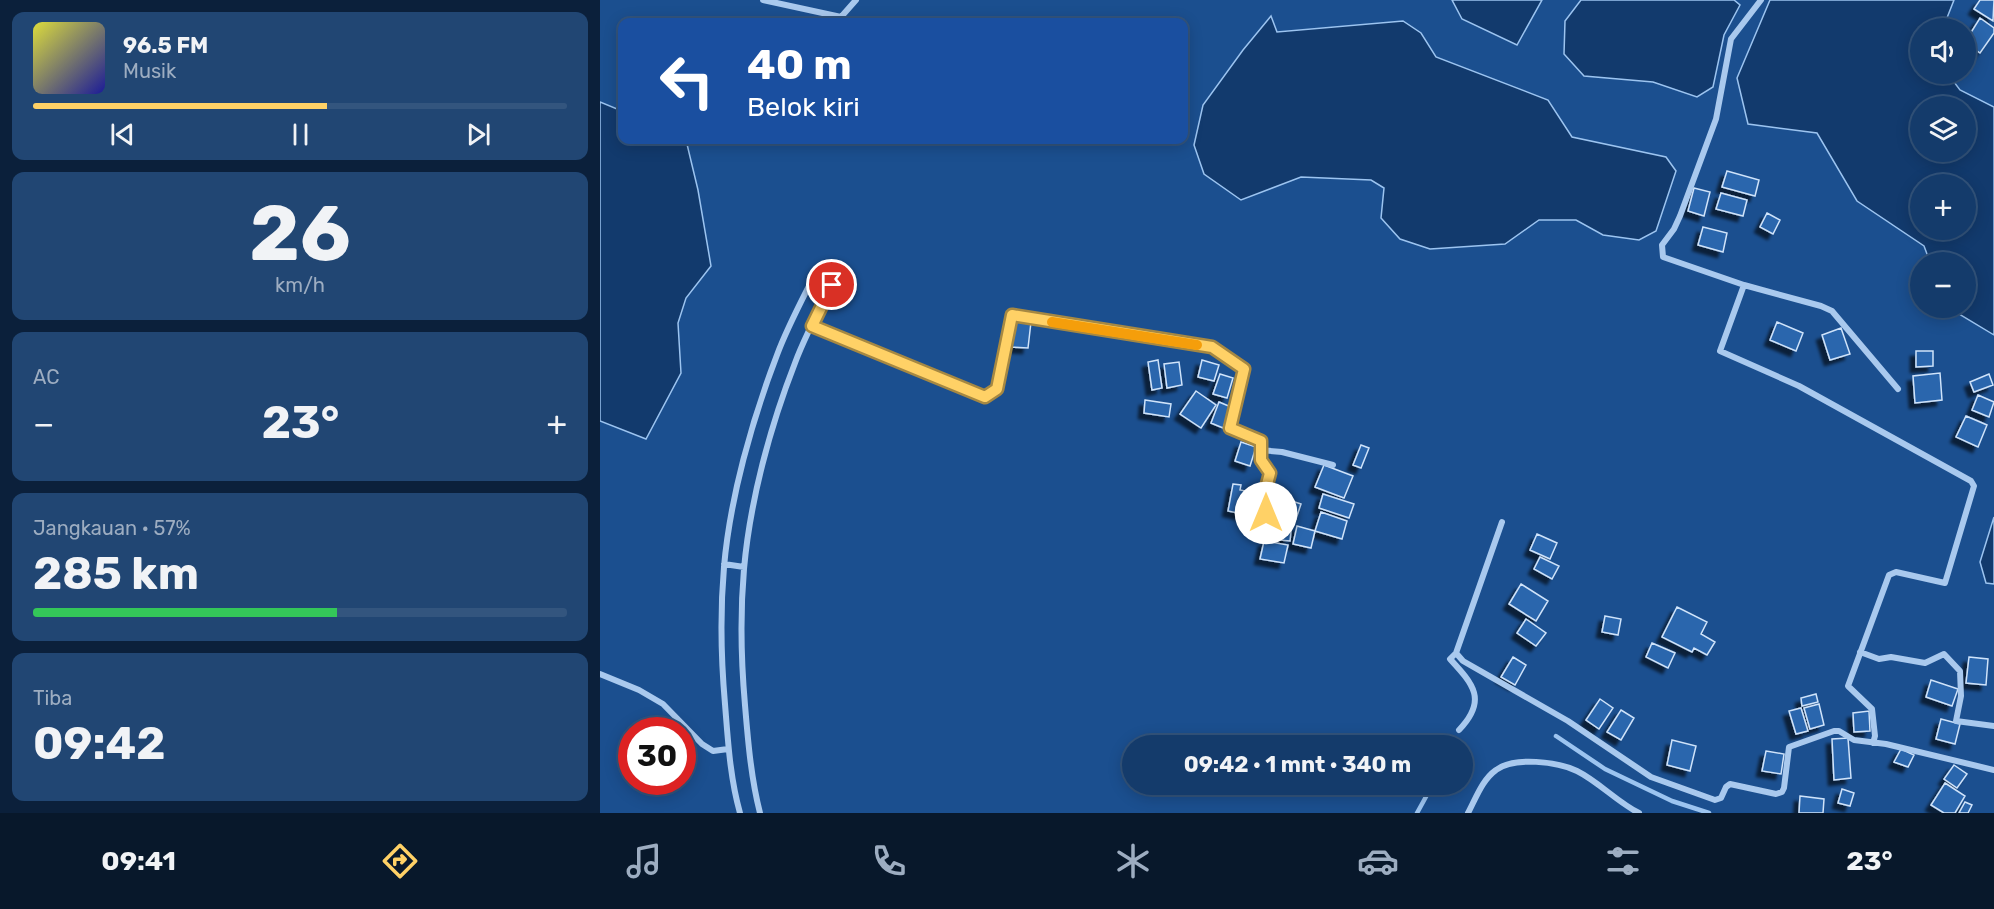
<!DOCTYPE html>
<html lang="id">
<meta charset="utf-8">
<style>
body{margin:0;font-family:Rubik,sans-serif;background:#214673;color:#f1f3f6;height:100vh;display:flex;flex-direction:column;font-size:22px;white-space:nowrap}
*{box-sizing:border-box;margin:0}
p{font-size:20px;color:#9dadc1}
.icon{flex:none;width:33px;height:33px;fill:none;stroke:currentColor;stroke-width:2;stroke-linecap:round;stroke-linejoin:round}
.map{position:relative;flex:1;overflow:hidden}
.side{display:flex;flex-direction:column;gap:12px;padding:12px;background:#0b203b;width:600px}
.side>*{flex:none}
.top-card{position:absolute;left:18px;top:18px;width:570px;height:126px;border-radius:12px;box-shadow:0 3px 15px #0003,0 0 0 2px #33557e;background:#1a4fa0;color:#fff;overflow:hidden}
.controls{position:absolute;left:1310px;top:18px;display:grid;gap:12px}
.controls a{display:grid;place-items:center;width:66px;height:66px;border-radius:50%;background:#143b6b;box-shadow:0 3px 15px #0003,0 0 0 2px #33557e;font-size:30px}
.speed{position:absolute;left:18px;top:717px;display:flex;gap:12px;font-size:30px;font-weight:700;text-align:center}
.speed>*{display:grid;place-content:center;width:78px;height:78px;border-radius:50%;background:#143b6b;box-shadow:0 3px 15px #0003,0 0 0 2px #33557e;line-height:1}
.speed .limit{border:9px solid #d22;background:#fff;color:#111}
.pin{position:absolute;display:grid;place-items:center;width:51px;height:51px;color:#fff;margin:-26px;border:3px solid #fff;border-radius:50%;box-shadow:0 2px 6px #0007}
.me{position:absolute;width:66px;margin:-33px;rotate:0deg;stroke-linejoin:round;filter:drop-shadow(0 0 4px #0008)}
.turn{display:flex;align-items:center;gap:21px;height:126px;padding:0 30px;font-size:27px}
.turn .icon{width:78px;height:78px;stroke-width:2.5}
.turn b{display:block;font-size:42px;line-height:51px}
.big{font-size:45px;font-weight:700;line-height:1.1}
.side .card{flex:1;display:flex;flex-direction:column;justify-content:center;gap:9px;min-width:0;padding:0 21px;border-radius:12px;background:#214673}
.side .dial{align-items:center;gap:0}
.dial b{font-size:78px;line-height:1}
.song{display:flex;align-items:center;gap:18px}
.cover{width:72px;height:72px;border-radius:9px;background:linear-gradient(135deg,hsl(60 70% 55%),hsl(240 70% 35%))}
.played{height:6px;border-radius:3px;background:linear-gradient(90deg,#ffd166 55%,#33557e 55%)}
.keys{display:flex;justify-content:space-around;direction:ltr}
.heat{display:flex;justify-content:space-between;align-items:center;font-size:33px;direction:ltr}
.charge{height:9px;border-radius:4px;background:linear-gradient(90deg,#34c759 57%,#33557e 0)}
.trip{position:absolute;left:522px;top:735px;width:351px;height:60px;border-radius:30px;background:#143b6b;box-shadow:0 3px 15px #0003,0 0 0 2px #33557e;font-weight:700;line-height:60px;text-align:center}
.menu{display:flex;height:96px;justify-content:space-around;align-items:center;background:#08182b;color:#9dadc1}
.menu .icon{width:42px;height:42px}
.menu .active{color:#ffd166}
.menu b{font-size:27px;color:#f1f3f6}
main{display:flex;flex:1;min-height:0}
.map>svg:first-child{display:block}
.water{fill:#123a6d;stroke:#9cc4f0;stroke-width:1.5;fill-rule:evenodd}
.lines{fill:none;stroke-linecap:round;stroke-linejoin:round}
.stream{stroke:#9cc4f0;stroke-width:4.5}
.building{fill:#2a66ad;stroke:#cfe3fa;stroke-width:1.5;filter:url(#shadow)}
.street{stroke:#a9c9ee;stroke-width:6}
.route-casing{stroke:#a68842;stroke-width:15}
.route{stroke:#ffd166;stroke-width:10}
.slow{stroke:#f59e0b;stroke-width:10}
</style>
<main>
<section class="side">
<div class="card">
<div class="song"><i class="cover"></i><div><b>96.5 FM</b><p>Musik</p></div></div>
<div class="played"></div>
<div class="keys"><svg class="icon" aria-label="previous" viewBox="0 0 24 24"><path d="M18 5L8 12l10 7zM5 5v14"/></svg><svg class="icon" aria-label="pause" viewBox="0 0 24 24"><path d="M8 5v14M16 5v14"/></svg><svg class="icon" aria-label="next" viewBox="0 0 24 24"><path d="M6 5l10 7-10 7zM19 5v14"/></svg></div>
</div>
<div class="card dial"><b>26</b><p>km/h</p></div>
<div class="card"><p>AC</p>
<div class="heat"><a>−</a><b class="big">23°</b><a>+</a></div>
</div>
<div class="card"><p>Jangkauan · 57%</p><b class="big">285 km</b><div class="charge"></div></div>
<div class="card"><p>Tiba</p><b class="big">09:42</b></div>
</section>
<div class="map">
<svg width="1394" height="813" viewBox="0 0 1394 813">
<defs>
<filter id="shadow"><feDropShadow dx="-5.5" dy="5.5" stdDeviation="1.5" flood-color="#0009"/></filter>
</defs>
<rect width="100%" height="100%" fill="#1b4f8f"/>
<!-- water -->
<path class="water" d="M852 0H942L917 45 862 19Z
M981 0H1134L1140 5 1124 35 1113 87 1097 97 1053 82 984 76 964 54 965 21Z
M1170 0H1354L1343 28H1320V74H1348L1360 90 1394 107V335L1349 308H1365V262H1330L1324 246 1257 201 1217 133 1148 124 1137 78ZM1365 106V152H1320V106ZM1365 184V230H1320V184Z
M671 16 677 32 803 21 821 33 836 57 948 100 972 137 1066 157 1076 171 1056 231 1039 240 1003 235 976 220H939L905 244 830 249 800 239 781 218 784 188 771 180 701 177 641 200 604 174 594 145 603 105 643 50Z
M0 102 22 111V140H86L98 190 111 266 86 298 78 323 81 373 46 439 0 421Z
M1394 517V584L1386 583 1380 562Z"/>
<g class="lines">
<!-- stream -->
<path class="stream" d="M956 736 1005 769 1072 801 1109 813
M817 813 833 784"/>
</g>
<!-- building -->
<path class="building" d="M1380 0H1394L1393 21 1374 9Z
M1380 18 1394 28V33L1380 53 1365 42Z
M1127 171 1159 180 1155 196 1122 187Z
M1094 188 1110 192 1104 216 1088 211Z
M1121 193 1147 200 1143 216 1116 209Z
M1167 213 1180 220 1173 234 1160 227Z
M1103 227 1127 233 1123 252 1098 245Z
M413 320 431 322 428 348 410 347Z
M1177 322 1203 333 1196 351 1170 340Z
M1241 328 1250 354 1230 360 1222 335Z
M1316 351H1333V366L1316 367Z
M558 360 562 388 552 390 548 362Z
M602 360 619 365 614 381 598 377Z
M579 362 582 385 567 388 564 364Z
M1340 373 1342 400 1315 403 1313 376Z
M620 374 633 378 627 398 613 394Z
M1389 374 1393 385 1374 392 1370 382Z
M596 391 616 405 601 428 580 414Z
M1378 395 1394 402 1389 417 1372 410Z
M545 400 571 404 569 417 544 413Z
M619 402 631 407 623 428 611 423Z
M1366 416 1387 425 1378 447 1356 437Z
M641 442 656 447 650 466 635 461Z
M761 445 769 448 761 468 753 465Z
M724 465 753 476 744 498 715 487Z
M633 484 641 485 640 490 666 495 661 518 628 511Z
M723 494 754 504 749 518 719 508Z
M677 496 701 504 696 519 672 511Z
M721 512 747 521 742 539 715 531Z
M681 518 692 520 690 541 668 539 670 520 680 522Z
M697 526 715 531 711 548 693 544Z
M937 534 957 543 950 559 930 550Z
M664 541 688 545 684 563 660 559Z
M940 557 959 566 952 579 934 569Z
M921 584 948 601 936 621 909 604Z
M1077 607 1107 622 1101 634 1115 642 1107 655 1094 648 1092 652 1062 637Z
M1005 616 1021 619 1018 635 1002 632Z
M926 619 946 633 936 646 917 633Z
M1052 643 1075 653 1068 668 1046 657Z
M913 657 926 665 915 685 901 677Z
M1369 657 1388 659 1386 685 1366 683Z
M1331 680 1358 689 1352 706 1326 697Z
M1216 694 1218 702 1202 706 1201 698Z
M1000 699 1013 708 999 729 986 720Z
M1219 704 1224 725 1210 729 1204 708Z
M1201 708 1208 731 1196 734 1189 711Z
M1021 710 1034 718 1021 740 1007 732Z
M1269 711 1270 731 1254 732 1253 713Z
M1341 719 1360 724 1355 744 1336 739Z
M1248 738 1251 778 1234 780 1232 739Z
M1072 740 1096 746 1090 771 1067 765Z
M1301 749 1314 755 1308 767 1294 762Z
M1166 751 1184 754 1181 774 1162 771Z
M1354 765 1367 774 1357 788 1344 779Z
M1345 783 1365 796 1355 813H1344L1331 805Z
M1242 789 1254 793 1250 806 1238 803Z
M1200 796 1224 799 1223 813H1199Z
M1365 802 1372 805 1368 813H1359Z"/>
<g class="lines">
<!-- street -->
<path class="street" d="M163 0 241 17 256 0
M1161 0 1131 39 1116 119 1080 216 1074 229 1062 245 1063 257 1144 285 1221 306 1232 311 1298 389
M1144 285 1120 351 1199 386 1371 481 1374 486 1345 583 1296 572 1289 575 1248 686 1272 709 1275 736 1273 743
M212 326 385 397 397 389 412 315 612 347 644 369 630 428 661 441V460L670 473 666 488 671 497 661 529
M660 450 682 452 733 465
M902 522 856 653 863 661 968 721 1051 777 1115 800 1121 798 1126 787 1130 784 1176 794 1182 792 1184 788 1189 747 1234 731H1239L1254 740 1286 744 1394 770
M124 564 144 567
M1260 652 1279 659 1291 657 1325 663 1344 654 1360 671 1361 696 1356 721 1394 726
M856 653 850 659C873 684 888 700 859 730
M0 674 39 690 63 704 102 744 113 751 128 749
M140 813C130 778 128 741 125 704 121 659 120 613 124 567 130 498 152 420 177 355 187 328 201 302 214 276
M160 813C151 778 148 741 145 705 141 660 140 615 144 569 150 501 170 427 195 363 205 336 219 310 232 285
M868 813C876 798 882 780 896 770 914 756 958 762 977 771 999 782 1017 802 1039 813"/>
</g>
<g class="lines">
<!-- route casing -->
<g class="route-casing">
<path id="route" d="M232 285 212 326 385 397 397 389 412 315 612 347 644 369 630 428 661 441V460L670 473 666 488 671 497 666 513"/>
</g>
<!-- route -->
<use href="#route" class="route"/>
<!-- slow -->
<path class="slow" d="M452 322 597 345"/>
</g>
</svg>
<div class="controls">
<a><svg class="icon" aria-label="sound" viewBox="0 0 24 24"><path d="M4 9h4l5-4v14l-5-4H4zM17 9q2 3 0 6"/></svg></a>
<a><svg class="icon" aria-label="layers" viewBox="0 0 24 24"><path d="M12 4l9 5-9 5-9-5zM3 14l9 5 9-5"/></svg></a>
<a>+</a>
<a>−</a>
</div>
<div class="speed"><div class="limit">30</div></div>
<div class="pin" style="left:232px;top:285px;background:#d93025"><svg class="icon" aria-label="arrive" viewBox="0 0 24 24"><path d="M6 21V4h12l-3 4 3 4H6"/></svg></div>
<svg class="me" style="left:666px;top:513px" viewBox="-20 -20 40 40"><circle r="19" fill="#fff"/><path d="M0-13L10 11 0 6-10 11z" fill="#ffd166"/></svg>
<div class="trip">09:42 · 1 mnt · 340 m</div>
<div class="top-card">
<div class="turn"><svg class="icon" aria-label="left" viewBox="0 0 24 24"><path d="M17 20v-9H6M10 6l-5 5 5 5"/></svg><div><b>40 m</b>Belok kiri</div></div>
</div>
</div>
</main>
<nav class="menu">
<b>09:41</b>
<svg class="icon active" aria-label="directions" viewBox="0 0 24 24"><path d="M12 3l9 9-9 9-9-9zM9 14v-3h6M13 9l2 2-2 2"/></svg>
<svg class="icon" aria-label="music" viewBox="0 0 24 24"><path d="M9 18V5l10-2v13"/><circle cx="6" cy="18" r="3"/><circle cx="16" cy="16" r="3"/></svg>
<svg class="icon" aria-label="phone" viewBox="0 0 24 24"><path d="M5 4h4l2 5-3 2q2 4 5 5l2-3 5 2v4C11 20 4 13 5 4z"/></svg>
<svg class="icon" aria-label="climate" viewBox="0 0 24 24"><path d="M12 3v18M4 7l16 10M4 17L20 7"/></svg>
<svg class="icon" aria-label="car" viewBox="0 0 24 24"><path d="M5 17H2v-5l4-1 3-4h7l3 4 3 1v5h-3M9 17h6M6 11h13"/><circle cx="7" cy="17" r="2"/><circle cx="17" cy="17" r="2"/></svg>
<svg class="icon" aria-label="filters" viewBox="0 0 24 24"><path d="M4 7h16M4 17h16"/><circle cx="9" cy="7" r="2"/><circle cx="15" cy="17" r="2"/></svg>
<b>23°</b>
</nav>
